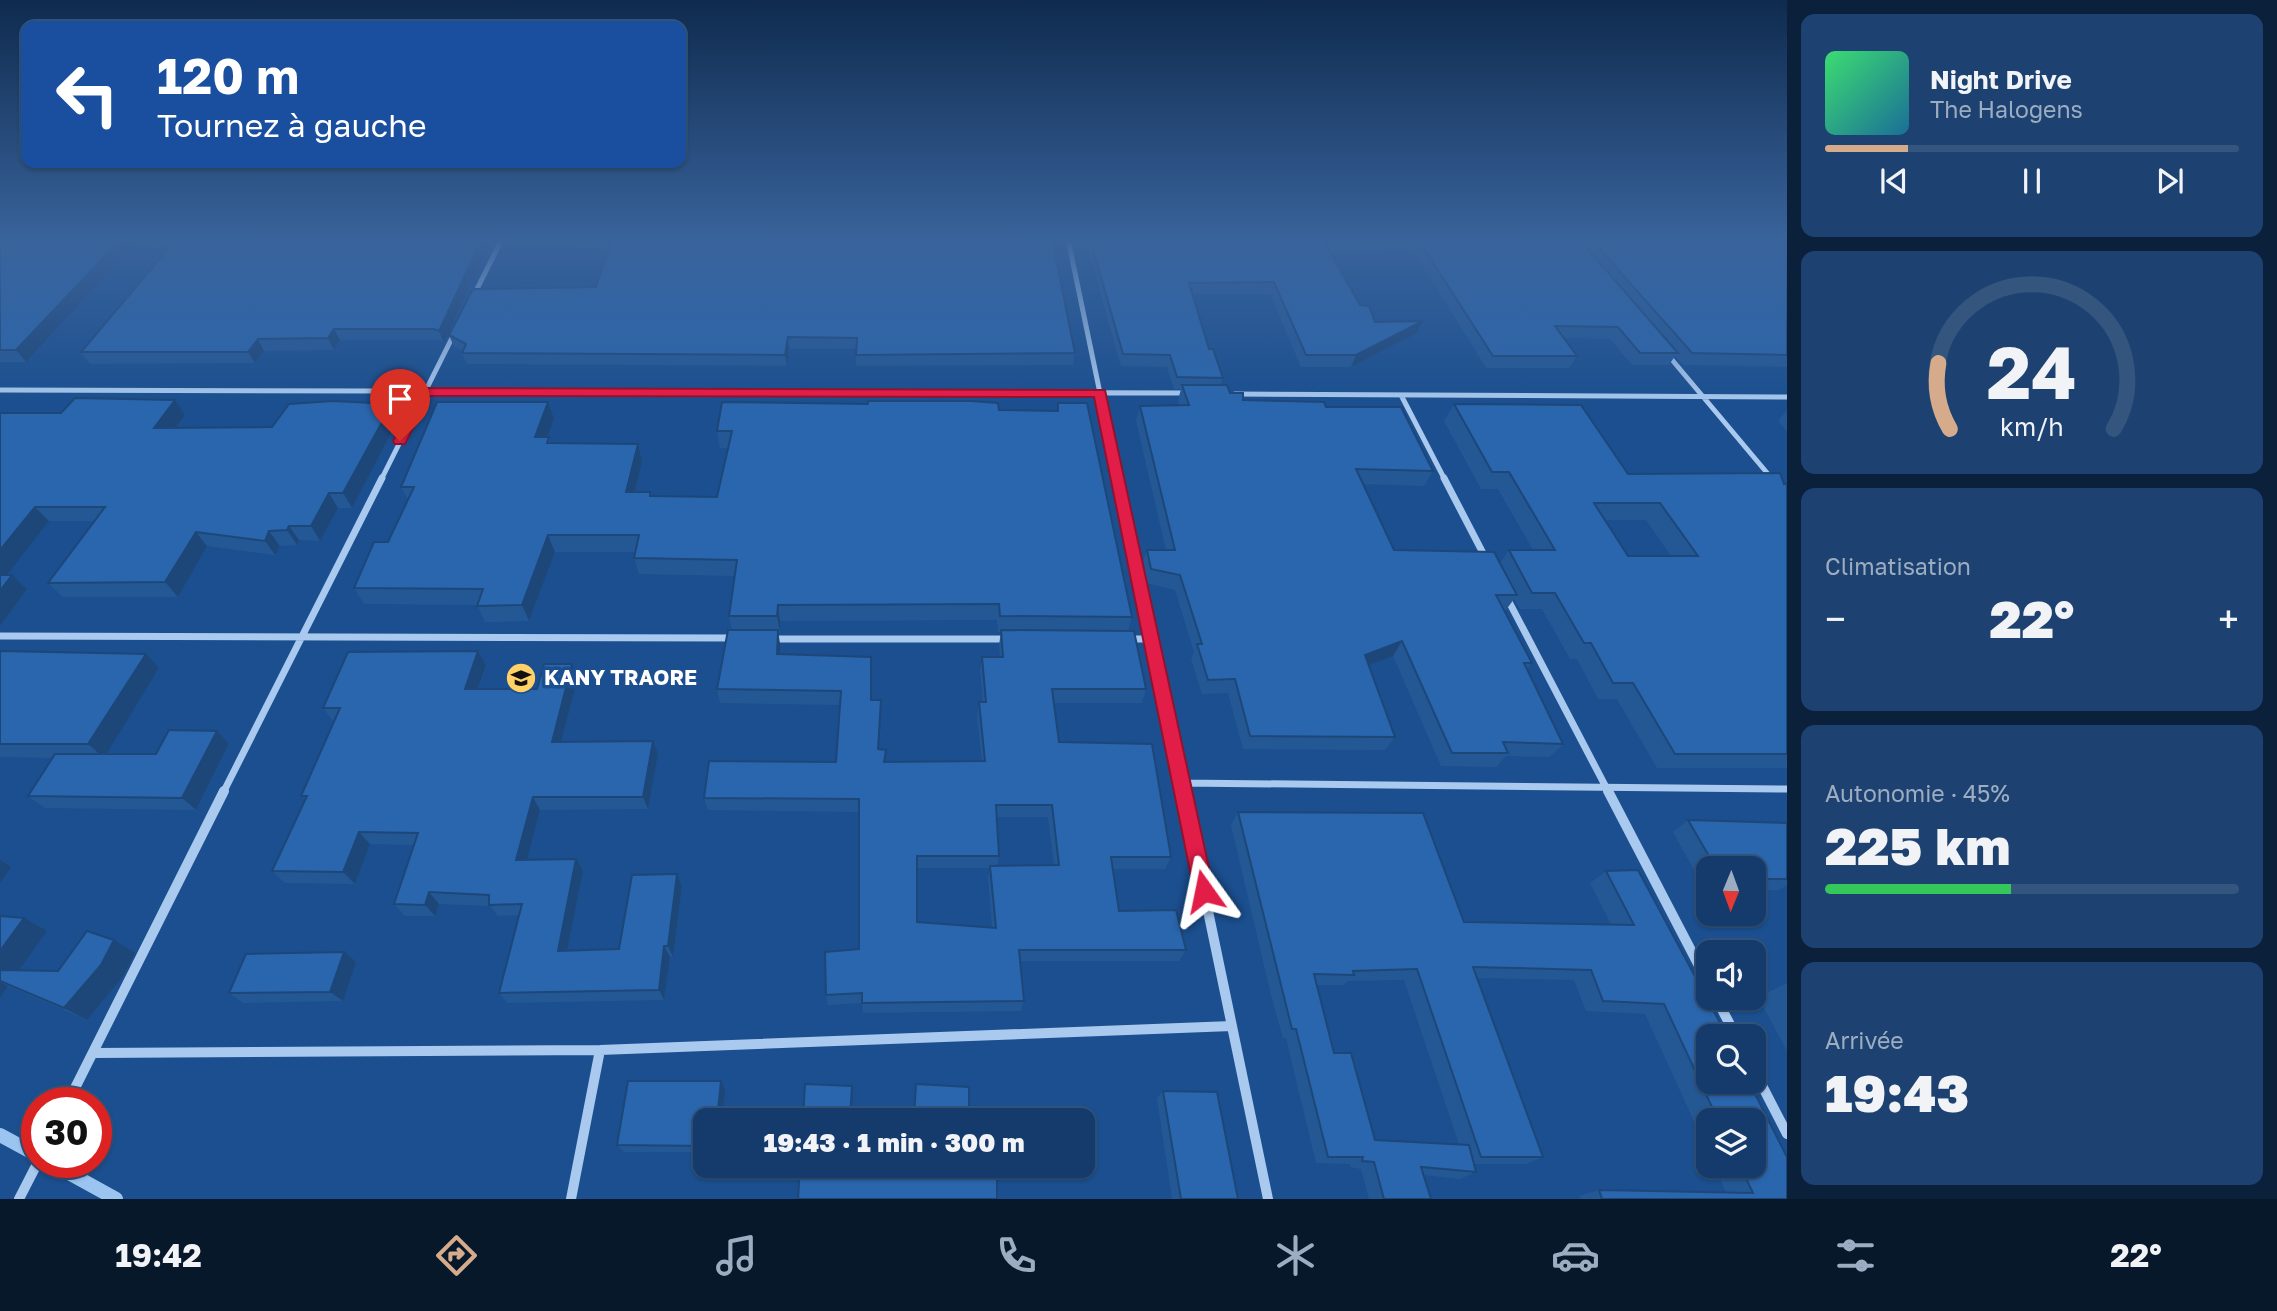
<!DOCTYPE html>
<html lang="fr">
<meta charset="utf-8">
<style>
body{margin:0;font-family:"Golos Text",sans-serif;background:#1d4271;color:#f1f3f6;height:100vh;display:flex;flex-direction:column;font-size:26px;white-space:nowrap}
*{box-sizing:border-box;margin:0}
p{font-size:23px;color:#9dadc1}
.icon{flex:none;width:38px;height:38px;fill:none;stroke:currentColor;stroke-width:2;stroke-linecap:round;stroke-linejoin:round}
.map{position:relative;flex:1;overflow:hidden}
.details{display:flex;flex-direction:column;gap:14px;padding:14px;background:#0b203b;width:490px}
.details>*{flex:none}
.banner{position:absolute;left:21px;top:21px;width:665px;height:147px;border-radius:14px;box-shadow:0 2px 5px #0004,0 0 0 2px #33557e;background:#1a4fa0;color:#fff;overflow:hidden}
.needle{width:46px;rotate:181deg}
.controls{position:absolute;left:1696px;top:856px;display:grid;gap:14px}
.controls a{display:grid;place-items:center;width:70px;height:70px;border-radius:14px;background:#143b6b;box-shadow:0 2px 5px #0004,0 0 0 2px #33557e;font-size:35px}
.speed{position:absolute;left:21px;top:1087px;display:flex;gap:14px;font-size:35px;font-weight:700;text-align:center}
.speed>*{display:grid;place-content:center;width:91px;height:91px;border-radius:50%;background:#143b6b;box-shadow:0 2px 5px #0004,0 0 0 2px #33557e;line-height:1}
.speed .limit{border:10px solid #d22;background:#fff;color:#111}
.pin{position:absolute;display:grid;place-items:center;width:60px;height:60px;color:#fff;margin:-72px -30px;border-radius:50% 50% 50% 0;rotate:-45deg;box-shadow:0 0 7px #0007}
.pin .icon{rotate:45deg}
.me{position:absolute;width:77px;margin:-38px;rotate:348deg;stroke-linejoin:round;filter:drop-shadow(0 0 5px #0008)}
.turn{display:flex;align-items:center;gap:24px;height:147px;padding:0 21px;font-size:32px}
.turn .icon{width:91px;height:91px;stroke-width:2.5}
.turn b{display:block;font-size:49px;line-height:60px}
.big{font-size:52px;font-weight:800;line-height:1.1}
.details .widget{flex:1;display:flex;flex-direction:column;justify-content:center;gap:10px;min-width:0;padding:0 24px;border-radius:14px;background:#1d4271}
.details .dial{align-items:center;gap:0}
.dial svg{height:182px;overflow:visible;fill:none;stroke:#33557e;stroke-width:7;stroke-linecap:round;text-anchor:middle}
.dial text{fill:#f1f3f6;stroke:none}
.song{display:flex;align-items:center;gap:21px}
.cover{width:84px;height:84px;border-radius:10px;background:linear-gradient(135deg,hsl(140 70% 55%),hsl(200 70% 35%))}
.played{height:7px;border-radius:4px;background:linear-gradient(90deg,#d6ab8b 20%,#33557e 20%)}
.keys{display:flex;justify-content:space-around;direction:ltr}
.heat{display:flex;justify-content:space-between;align-items:center;font-size:38px;direction:ltr}
.charge{height:10px;border-radius:5px;background:linear-gradient(90deg,#34c759 45%,#33557e 0)}
.trip{position:absolute;left:693px;top:1108px;width:402px;height:70px;border-radius:14px;background:#143b6b;box-shadow:0 2px 5px #0004,0 0 0 2px #33557e;font-weight:800;line-height:70px;text-align:center}
.menu{display:flex;height:112px;justify-content:space-around;align-items:center;background:#08182b;color:#9dadc1}
.menu .icon{width:49px;height:49px}
.menu .current{color:#d6ab8b}
.menu b{font-size:32px;color:#f1f3f6}
main{display:flex;flex:1;min-height:0}
.map>svg:first-child{display:block}
.lines{fill:none;stroke-linecap:round;stroke-linejoin:round}
.stream{stroke:#9cc4f0;stroke-width:14}
.street-far2{stroke:#a9c9ee;stroke-width:5}
.street-far1{stroke:#a9c9ee;stroke-width:7}
.street{stroke:#a9c9ee;stroke-width:10}
.wall{fill:#245895;fill-rule:evenodd}
.shaded-wall{fill:#1d4779}
.building{fill:#2a66ad;stroke:#1d4779;stroke-width:2;fill-rule:evenodd}
.route{fill:#e11d48;stroke:#92132f;stroke-width:2}
.labels{text-anchor:middle;stroke-width:7;stroke-linejoin:round;paint-order:stroke}
.poi-label{font-size:21px;font-weight:bold;fill:#fff;stroke:#1b4f8f;text-anchor:start}
</style>
<main>
<div class="map">
<svg width="1787" height="1199" viewBox="0 0 1787 1199">
<rect width="100%" height="100%" fill="#1b4f8f"/>
<g class="lines">
<!-- stream -->
<path class="stream" d="M0 1135 37 1155
M49 1162 116 1199"/>
<!-- street-far2 -->
<path class="street-far2" d="M1068 239 1118 480
M474 295 502 239
M1668 355 1773 480
M0 390 1188 393
M1235 394 1787 397
M1401 395 1445 480
M381 480 454 334"/>
<!-- street-far1 -->
<path class="street-far1" d="M1118 478 1183 793
M1444 478 1485 557
M1506 596 1609 793
M0 636 734 638
M771 639H1007
M1128 639H1151
M1182 783 1787 789
M223 793 382 478"/>
<!-- street -->
<path class="street" d="M1183 791 1268 1199
M1608 791 1708 983
M1716 998 1736 1036
M93 1053 600 1050 1232 1026
M1754 1070 1787 1134
M68 1102 224 791
M19 1199 38 1162
M571 1199 600 1050"/>
</g>
<!-- wall -->
<path class="wall" d="M0 239 26 362H0Z
M151 239H496L493 245H488L444 343 439 340H340L334 350 264 351 255 363 90 364 81 352 166 252Z
M503 239H1052L1075 353 1073 365 856 366V349H789L787 366 467 364 462 353 463 351 454 347 449 335 596 287 610 246 505 245Z
M1085 239H1787V367L1683 365 1675 356 1669 365H1632L1610 339 1564 338 1577 356 1569 368H1486L1413 250 1331 251 1360 305 1375 322 1423 321 1417 333 1351 367H1301L1270 294H1192L1209 349 1223 378 1220 385 1230 393 1243 400 1326 407 1433 471 1424 486 1363 484 1394 550 1500 563 1509 550H1533L1498 489H1481L1444 421 1454 404 1628 474 1787 484V768H1657L1617 699H1598L1577 659H1570L1542 609H1520L1514 599 1506 610H1504L1532 663 1527 669 1563 744 1550 757 1506 756 1496 767 1441 766 1393 656 1369 665 1395 737 1385 750 1243 749 1228 693 1202 694 1191 659 1194 652 1175 590 1146 583 1142 565 1147 550H1166L1136 421 1140 406 1179 405 1178 400 1181 389H1174L1167 367 1121 366ZM1605 520H1646L1671 556H1628Z
M175 400 185 415 176 428 272 427 399 418 352 508H338L320 541 299 540 297 545 280 546 275 555 207 546 178 597H63L48 583 94 521H49L7 575H12L27 589 0 626V413H61Z
M1058 403 1132 617 1128 631 1146 689 1142 703H1054L1059 742 1171 857 1165 869H1113L1119 911 1186 950 1179 961H1020L1024 1001 1021 1011 863 1013 862 1003 828 1005 826 995 859 949V812L708 810 704 798 836 762 840 705 720 703 717 689 732 630 729 616 735 576 639 574 634 558 635 552H555L529 621 485 622 477 605 364 604 354 588 388 542 408 500 401 487 554 419 547 437 551 443 638 444 642 461 635 492 651 496 717 497 728 448H720L717 431 999 410 1057 411ZM997 620 998 632H1001L999 645 1000 657H982L980 671 983 702H979L977 716 982 761 886 762 879 749 881 700H871L780 654 778 632H780V621ZM997 817H1048L1054 865 997 866 999 856ZM917 868H990L988 878 992 928 917 922Z
M1787 410V432L1778 421Z
M0 651 146 654 159 668 106 754H156L217 731 229 744 196 810 45 808 28 796 53 758 0 757Z
M478 651 486 665 478 689H537L572 664 578 677 562 741H653L658 754 648 809 540 810 527 860 583 871 567 950 619 949 677 874 682 886 673 957H670L664 1000 508 1003 499 993 519 915 498 916 490 906 439 904 435 916H405L394 904 414 845 370 844 355 884 285 883 272 871 305 799 301 796 334 722 323 708Z
M1238 812 1423 813 1464 922 1611 924 1590 883 1606 871 1638 870 1727 1036H1708V1082H1749L1787 1157V1199H1581L1579 1196 1599 1190 1726 1192 1714 1166H1754V1120H1708V1152L1645 1014 1586 1011 1574 980 1477 978 1543 1157 1526 1164H1473L1476 1172 1460 1179 1424 1175 1431 1199H1369L1361 1169 1350 1167V1164L1316 1163 1286 1038H1283L1271 995 1231 825ZM1404 980 1459 1144 1375 1140 1351 1053H1334L1317 985H1343L1348 981Z
M1688 820 1787 823V885L1779 890H1754V868H1708V890H1705L1673 832Z
M0 916 47 931 19 971H58L135 953 122 978 87 1020 8 986 0 998Z
M356 962 343 1001 243 1003 229 993Z
M1787 983V1051L1758 997Z
M725 1089 705 1120V1152H624L617 1145Z
M1163 1091 1238 1199H1172L1157 1098Z"/>
<!-- shaded-wall -->
<path class="shaded-wall" d="M121 239H138L26 362 16 350Z
M482 239H486L488 245 444 343 439 331Z
M491 239H496L493 245Z
M1423 321 1417 333 1351 367 1356 355Z
M334 329 340 340 334 350 328 338Z
M788 337 789 349 787 366 785 355Z
M258 339 264 351 255 363 248 352Z
M175 400 185 415 165 443 154 428Z
M548 402 554 419 541 453 535 437Z
M392 404 399 418 352 508 343 493Z
M638 444 642 461 631 509 626 492Z
M329 493 338 508 320 541 311 526Z
M35 507 49 521 0 584V550Z
M289 526 299 540 297 545 287 530Z
M269 531 280 546 275 555 265 541Z
M196 532 207 546 178 597 165 582Z
M548 535 555 552 529 621 522 605Z
M12 575 27 589 0 626V591Z
M778 605 780 621V632L777 616Z
M778 630 780 644V668L777 654Z
M1402 641 1393 656 1356 670 1365 655Z
M478 651 486 665 473 703 465 689Z
M146 654 159 668 104 758 88 744Z
M572 664 578 677 558 755 552 742Z
M881 700V714L878 763V749Z
M217 731 229 744 196 810 182 798Z
M653 741 658 754 648 809 643 797Z
M533 797 540 810 524 872 516 860Z
M359 832 370 844 355 884 343 872Z
M576 859 583 871 565 961 558 951Z
M0 860 11 867 0 883Z
M677 874 682 886 673 957 668 946Z
M429 892 439 904 435 916 425 905Z
M24 918 47 931 11 982 0 977V951Z
M114 940 135 953 122 978 87 1020 64 1008Z
M664 946 670 957 664 1000 659 990Z
M344 952 356 962 343 1001 330 992Z
M0 982 8 986 0 998Z
M721 1081 725 1089 722 1120H717Z
M852 1086 853 1094 851 1120H850Z"/>
<!-- building -->
<path class="building" d="M0 239H121L16 350H0Z
M157 239H482L439 331 434 329H334L328 338 258 339 248 352H81L168 249Z
M612 239H1052L1075 353 856 355 857 338 788 337 785 355 462 353 466 344 449 335 473 289 596 287Z
M1090 239H1579L1678 353H1640L1618 327 1555 326 1577 356H1493L1418 239 1332 240 1334 243H1325L1360 305 1369 306 1375 322 1423 321 1356 355H1306L1274 282 1189 283 1209 349H1213L1223 378 1177 377 1170 355 1123 354Z
M1591 239H1787V355L1692 353Z
M1182 385H1227L1230 393H1243V400L1324 402 1326 407H1401L1433 471 1356 469 1394 550 1494 552 1517 595H1496L1532 663H1524L1563 744 1503 742 1508 753H1452L1402 641 1365 655 1395 737 1250 736 1235 679 1208 680 1197 644H1202L1180 575 1151 569 1147 550H1175L1140 406 1189 405Z
M75 398 175 400 154 428 272 427 289 404 333 401 392 404 343 493H329L311 526H289L287 530 269 531 265 541 196 532 165 582 48 583 105 507H35L0 550V413H61Z
M868 401H971L998 403 999 410 1058 411V403H1087L1132 617 1000 616 999 604 778 605 777 616H729L737 560 634 558 639 535H548L522 605 477 606 483 589 354 588 374 542H388L414 487H401L437 402H548L535 437H549L547 443 638 444 626 492H650V496L717 497 732 431H717L722 402 868 404Z
M1454 404 1581 405 1628 474 1780 473 1784 484H1787V754H1675L1633 683H1613L1591 643H1584L1555 593H1532L1509 550H1555L1509 472H1492ZM1594 503H1660L1698 556H1628Z
M0 575H12L0 591Z
M728 630H778L777 654 871 657V700H881L878 749 886 750 884 762 985 761 979 702H986L982 657H1003L1001 630 1134 631 1146 689H1052L1059 742 1152 744 1171 857H1111L1119 911 1176 910 1186 950H1019L1024 1001 862 1003V993L826 995 825 952 859 949V799L704 798 709 761 836 762 841 691 717 689ZM996 805H1052L1059 865 990 866 996 928 917 922V856H999Z
M0 651 146 654 88 744H0Z
M478 651 465 689H537L544 664H572L552 742 653 741 643 797H533L516 860 576 859 558 951 619 949 632 875 677 874 668 946H664L659 990 499 993 522 904 489 905V895L429 892 425 905 394 904 418 833 359 832 343 872 272 871 307 796H301L340 708H323L348 652Z
M169 730 217 731 182 798 28 796 55 754H156Z
M1238 812 1423 813 1464 922 1634 925 1606 871 1638 870 1727 1036H1708V1082H1749L1787 1157V1199H1602L1599 1190 1753 1193 1740 1166H1754V1120H1718L1664 1004 1603 1001 1591 970 1473 967 1543 1157H1481L1417 969 1353 971 1354 975 1314 974 1334 1053H1351L1375 1140 1469 1145 1476 1172 1421 1167 1431 1199H1384L1374 1162 1362 1161 1363 1157H1328L1296 1029H1292L1281 985Z
M1688 820 1787 823V879H1754V868H1716Z
M0 916 24 918 0 951Z
M87 931 114 940 101 965 64 1008 0 981V970L58 971Z
M344 952 330 992 229 993 246 954Z
M628 1081H721L717 1120H705V1146L617 1145Z
M805 1084 852 1086 850 1120H803Z
M916 1084 969 1087V1120H914Z
M1163 1091 1217 1092 1238 1199H1181Z
M800 1166H982L981 1179 997 1177V1199H798Z"/>
<!-- sky -->
<linearGradient id="sky" x2="0" y2="1"><stop stop-color="#0f2b4f"/><stop offset="0.59" stop-color="#39639b"/><stop offset="1" stop-color="#39639b" stop-opacity="0"/></linearGradient>
<rect width="1787" height="406" fill="url(#sky)"/>
<!-- route -->
<path class="route" d="M425 388 1105 390 1214 891 1211 898 1204 901 1197 898 1194 891 1094 397 429 396 405 444H395L393 441 418 392Z"/>
<!-- icons -->
<defs>
<g id="school-disc" transform="scale(1.575)"><circle r="9.5" fill="#ffd166" stroke="#1b4f8f"/><path d="M0-5L7-2L0 1L-7-2ZM-4 1L0 2.5L4 1V4Q0 6-4 4Z" fill="#111"/></g>
</defs>
<g fill-rule="evenodd">
<use href="#school-disc" x="521" y="678"/>
</g>
<g class="labels">
<!-- poi labels -->
<g class="poi-label">
<text x="544" y="685">KANY TRAORE</text>
</g>
</g>
</svg>
<div class="controls">
<a><svg class="needle" viewBox="-14 -14 28 28"><path d="M0-13l5 13h-10z" fill="#e53935"/><path d="M0 13l5-13h-10z" fill="#9dadc1"/></svg></a>
<a><svg class="icon" aria-label="sound" viewBox="0 0 24 24"><path d="M4 9h4l5-4v14l-5-4H4zM17 9q2 3 0 6"/></svg></a>
<a><svg class="icon" aria-label="search" viewBox="0 0 24 24"><circle cx="10" cy="10" r="6"/><path d="M15 15l6 6"/></svg></a>
<a><svg class="icon" aria-label="layers" viewBox="0 0 24 24"><path d="M12 4l9 5-9 5-9-5zM3 14l9 5 9-5"/></svg></a>
</div>
<div class="speed"><div class="limit">30</div></div>
<div class="pin" style="left:400px;top:441px;background:#d93025"><svg class="icon" aria-label="arrive" viewBox="0 0 24 24"><path d="M6 21V4h12l-3 4 3 4H6"/></svg></div>
<svg class="me" style="left:1204px;top:891px" viewBox="-20 -20 40 40"><path d="M0-17L14 15 0 8-14 15z" fill="#e11d48" stroke="#fff" stroke-width="4"/></svg>
<div class="trip">19:43 · 1 min · 300 m</div>
<div class="banner">
<div class="turn"><svg class="icon" aria-label="left" viewBox="0 0 24 24"><path d="M17 20v-9H6M10 6l-5 5 5 5"/></svg><div><b>120 m</b>Tournez à gauche</div></div>
</div>
</div>
<section class="details">
<div class="widget">
<div class="song"><i class="cover"></i><div><b>Night Drive</b><p>The Halogens</p></div></div>
<div class="played"></div>
<div class="keys"><svg class="icon" aria-label="previous" viewBox="0 0 24 24"><path d="M18 5L8 12l10 7zM5 5v14"/></svg><svg class="icon" aria-label="pause" viewBox="0 0 24 24"><path d="M8 5v14M16 5v14"/></svg><svg class="icon" aria-label="next" viewBox="0 0 24 24"><path d="M6 5l10 7-10 7zM19 5v14"/></svg></div>
</div>
<div class="widget dial"><svg viewBox="0 0 100 80">
<path d="M14 69A42 42 0 1 1 86 69"/>
<path d="M14 69A42 42 0 0 1 9 40" stroke="#d6ab8b"/>
<text x="50" y="56" font-size="32" font-weight="700">24</text>
<text x="50" y="72" font-size="11">km/h</text>
</svg></div>
<div class="widget"><p>Climatisation</p>
<div class="heat"><a>−</a><b class="big">22°</b><a>+</a></div>
</div>
<div class="widget"><p>Autonomie · 45%</p><b class="big">225 km</b><div class="charge"></div></div>
<div class="widget"><p>Arrivée</p><b class="big">19:43</b></div>
</section>
</main>
<nav class="menu">
<b>19:42</b>
<svg class="icon current" aria-label="directions" viewBox="0 0 24 24"><path d="M12 3l9 9-9 9-9-9zM9 14v-3h6M13 9l2 2-2 2"/></svg>
<svg class="icon" aria-label="music" viewBox="0 0 24 24"><path d="M9 18V5l10-2v13"/><circle cx="6" cy="18" r="3"/><circle cx="16" cy="16" r="3"/></svg>
<svg class="icon" aria-label="phone" viewBox="0 0 24 24"><path d="M5 4h4l2 5-3 2q2 4 5 5l2-3 5 2v4C11 20 4 13 5 4z"/></svg>
<svg class="icon" aria-label="climate" viewBox="0 0 24 24"><path d="M12 3v18M4 7l16 10M4 17L20 7"/></svg>
<svg class="icon" aria-label="car" viewBox="0 0 24 24"><path d="M5 17H2v-5l4-1 3-4h7l3 4 3 1v5h-3M9 17h6M6 11h13"/><circle cx="7" cy="17" r="2"/><circle cx="17" cy="17" r="2"/></svg>
<svg class="icon" aria-label="filters" viewBox="0 0 24 24"><path d="M4 7h16M4 17h16"/><circle cx="9" cy="7" r="2"/><circle cx="15" cy="17" r="2"/></svg>
<b>22°</b>
</nav>
